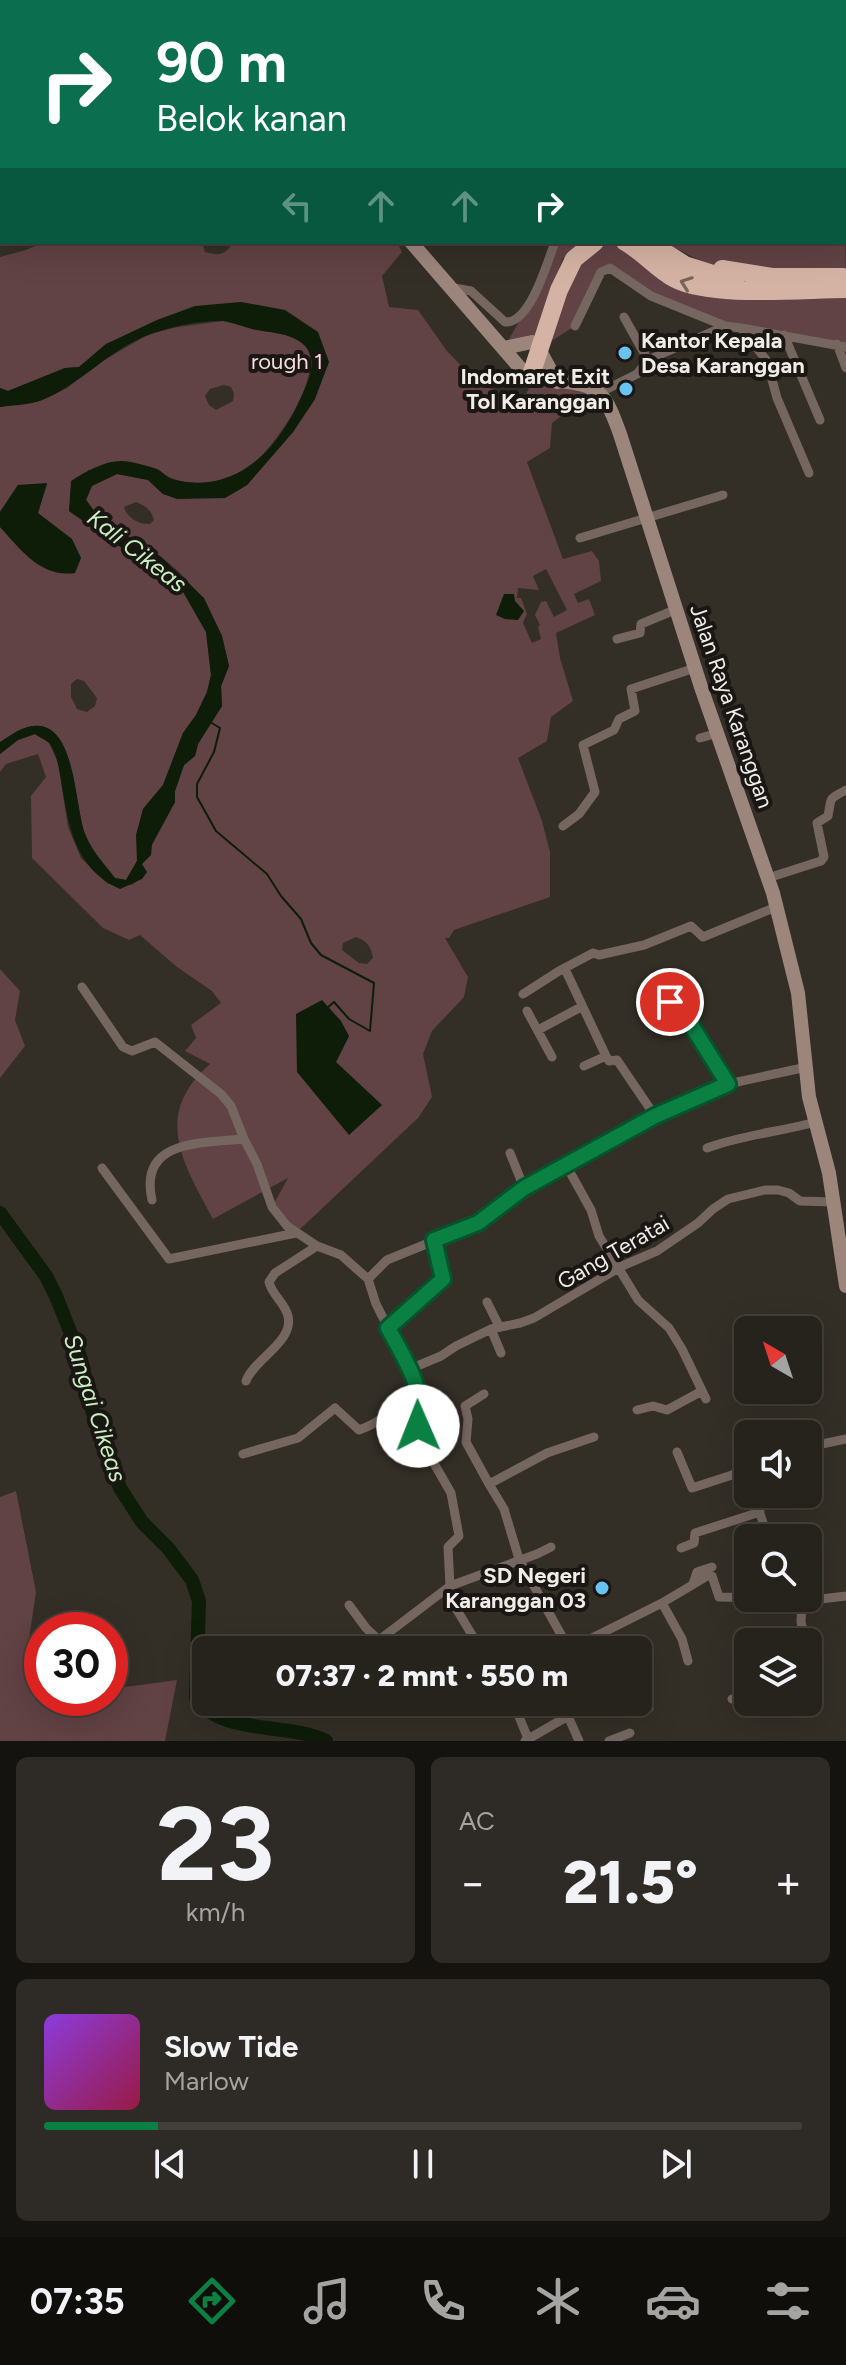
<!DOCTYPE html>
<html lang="id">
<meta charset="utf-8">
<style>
body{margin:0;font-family:Figtree,sans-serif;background:#2e2a25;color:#f1f3f6;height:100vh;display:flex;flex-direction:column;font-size:30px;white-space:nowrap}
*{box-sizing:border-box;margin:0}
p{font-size:26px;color:#a4a4a3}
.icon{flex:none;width:44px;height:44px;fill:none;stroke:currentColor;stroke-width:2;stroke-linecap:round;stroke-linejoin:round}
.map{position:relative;height:1741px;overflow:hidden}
.sheet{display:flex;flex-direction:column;gap:16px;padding:16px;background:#15130f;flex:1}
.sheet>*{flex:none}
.guide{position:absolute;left:0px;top:0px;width:846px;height:244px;box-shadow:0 8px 32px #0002,0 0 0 2px #423f3b;background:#0b6e4f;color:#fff;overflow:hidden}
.needle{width:52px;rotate:321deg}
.buttons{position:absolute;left:734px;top:1316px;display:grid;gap:16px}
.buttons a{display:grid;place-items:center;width:88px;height:88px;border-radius:12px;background:#26221c;box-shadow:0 8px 32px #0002,0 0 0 2px #423f3b;font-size:40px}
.speed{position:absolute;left:24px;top:1612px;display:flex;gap:16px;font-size:40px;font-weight:700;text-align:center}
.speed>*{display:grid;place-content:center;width:104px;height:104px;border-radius:50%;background:#26221c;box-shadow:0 8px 32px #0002,0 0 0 2px #423f3b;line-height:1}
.speed .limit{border:12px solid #d22;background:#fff;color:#111}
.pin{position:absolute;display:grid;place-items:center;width:68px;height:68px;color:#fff;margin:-34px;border:4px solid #fff;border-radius:50%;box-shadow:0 2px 8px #0007}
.me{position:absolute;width:88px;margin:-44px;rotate:359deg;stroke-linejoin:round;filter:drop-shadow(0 0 6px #0008)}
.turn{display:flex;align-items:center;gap:28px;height:168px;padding:0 24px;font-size:36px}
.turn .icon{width:104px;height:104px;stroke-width:2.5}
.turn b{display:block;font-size:56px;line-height:68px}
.lanes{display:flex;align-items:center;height:76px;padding:0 24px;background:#0003;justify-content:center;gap:40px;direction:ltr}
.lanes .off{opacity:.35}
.big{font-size:60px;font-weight:800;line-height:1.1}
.sheet .card{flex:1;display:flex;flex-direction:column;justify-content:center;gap:12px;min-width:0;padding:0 28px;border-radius:12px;background:#2e2a25}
.sheet .dial{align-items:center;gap:0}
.dial b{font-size:104px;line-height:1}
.song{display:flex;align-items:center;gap:24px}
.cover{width:96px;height:96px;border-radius:12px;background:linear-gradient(135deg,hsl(270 70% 55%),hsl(340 70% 35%))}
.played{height:8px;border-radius:4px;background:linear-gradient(90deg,#0b8043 15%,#423f3b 15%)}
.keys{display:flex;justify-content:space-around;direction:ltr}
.heat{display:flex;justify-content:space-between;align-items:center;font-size:44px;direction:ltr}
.sheet .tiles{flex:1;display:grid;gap:16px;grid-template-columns:1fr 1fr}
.card:last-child{grid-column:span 2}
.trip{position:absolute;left:192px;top:1636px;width:460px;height:80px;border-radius:12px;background:#26221c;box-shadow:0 8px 32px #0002,0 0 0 2px #423f3b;font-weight:800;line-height:80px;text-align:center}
.tab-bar{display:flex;height:128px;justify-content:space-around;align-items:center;background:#0f0e0b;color:#a4a4a3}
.tab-bar .icon{width:56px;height:56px}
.tab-bar .on{color:#0b8043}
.tab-bar b{font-size:36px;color:#f1f3f6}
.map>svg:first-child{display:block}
.green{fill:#614245;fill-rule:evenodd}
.water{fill:#0d1d08}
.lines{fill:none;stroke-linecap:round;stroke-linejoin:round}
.stream{stroke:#0d1d08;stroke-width:2}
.river{stroke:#0d1d08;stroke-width:14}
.street{stroke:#756760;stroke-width:9}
.secondary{stroke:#9c867c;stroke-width:14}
.highway{stroke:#d5b3a4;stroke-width:18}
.oneway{stroke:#77645c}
.route-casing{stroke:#07532c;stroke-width:20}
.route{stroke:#0b8043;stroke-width:14}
.poi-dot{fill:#69c3f1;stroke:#191613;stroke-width:3}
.labels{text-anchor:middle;stroke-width:8;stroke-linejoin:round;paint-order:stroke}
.poi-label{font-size:22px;font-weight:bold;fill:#f0ece7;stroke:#191613;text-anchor:end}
.park-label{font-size:22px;fill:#f8ddde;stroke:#191613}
.street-label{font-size:22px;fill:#f0ece7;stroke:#191613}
.water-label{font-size:24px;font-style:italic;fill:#cbf0c0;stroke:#191613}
</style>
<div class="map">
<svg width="846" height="1741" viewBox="0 0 846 1741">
<rect width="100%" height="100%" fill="#332e26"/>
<!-- green -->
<path class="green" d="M0 0H286V2H2V104Z
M844 192 846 277 711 266 663 242H844Z
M44 242H202L205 252C216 255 223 256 230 247L229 242H397L402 252 382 276 389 307 418 310 447 351 479 384 523 401 529 388 538 382 592 393 552 423 550 448 527 462 563 559 592 551 599 561 601 581 574 594 578 603 589 599 595 615 556 633 560 658 573 701 551 717 547 741 518 758 542 821 550 852V897L454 930 449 938H445L468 977 464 997 432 1031 423 1054 432 1097 418 1118 296 1233 272 1207 288 1178 213 1219C183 1163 152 1115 210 1064L185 1051 196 1038 191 1025 221 1003 212 991 177 967 140 935 129 940 103 928 32 858 31 796 46 777 38 754 6 764 0 772V754L18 740 35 734 49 743 58 762 68 827 81 858 108 884 132 885 137 881 142 864 175 802V791L184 765 195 756 198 744 222 706 221 686 229 666 222 636 203 598 178 571 160 556 100 519 86 500 91 486 117 474 148 480 163 494 225 498 247 485 293 432 315 399 318 332 241 302 106 344 79 367 65 368 8 391 0 388V257L26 250ZM136 502C145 506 151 509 154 520L150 524C139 525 127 518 124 507ZM546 569 567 610 554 617 546 601 541 602 535 615 540 625 538 627 541 639 532 643 523 623 527 614 521 598H517L518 588 539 590 533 576ZM356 937C367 941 371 946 373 958L367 964 359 963 342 950 343 943ZM349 1036 336 1062 297 1072 298 1045Z
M555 242H649L725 287 846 289V347L699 317 605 268 575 326 539 349 573 259 563 258 532 342 504 348 534 295Z
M223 321C245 327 289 330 304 345 329 370 274 448 252 465 244 472 229 478 219 482 207 485 183 483 171 478 165 476 161 471 155 469 135 465 109 470 88 470L69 511 182 590 206 632 211 675 207 692 196 715 183 733 163 785 143 809 137 861 126 880 115 878C105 865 92 851 86 837 75 812 75 730 40 726 25 724 12 735 0 742V527C17 546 46 577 74 573L81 558 38 513 47 484 18 485 0 512V407L40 401 67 388 94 366 149 334 178 327ZM224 385 231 387 234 394 233 401 216 410 209 405 205 396 210 389ZM77 679 84 681 97 698 95 706 87 712 77 709 71 697V684Z
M0 969 20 991 15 1020 25 1046 0 1078Z
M16 1491 36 1592 27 1653 42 1678V1698H110V1689L177 1680 165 1741H0V1497Z"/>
<!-- water -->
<path class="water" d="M241 302 285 310 318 332 329 362 315 399 293 432 247 485 225 498 177 499 163 494 148 480 117 474 92 486 86 500 100 519 160 556 204 598 222 636 229 666 221 686 222 706 198 744 195 756 184 765 175 791V802L152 844 151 855 142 864 147 872 142 879 120 889C74 869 68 824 61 780 59 769 57 754 50 744 47 740 39 737 35 734L18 740 0 754V742C7 738 14 732 22 729 78 707 73 807 86 836 92 851 105 865 115 878L126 880 137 861 136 835 143 809 163 785 183 733 196 715 207 692 211 675 206 632 182 590 69 511 71 481C85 472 104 461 121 461 131 461 148 466 157 469 163 472 166 477 172 479 234 497 280 449 302 395 306 387 313 369 312 361 308 332 273 334 252 329 243 327 233 322 223 321 201 320 172 326 151 334 110 348 81 385 42 400 29 405 13 405 0 407V388L8 391 65 368 79 367 106 344 157 320 195 306Z
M47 483 38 513 72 539 81 558 75 573C41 578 20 549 0 527V512L18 485Z
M504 594H514L515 601 524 611 518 620 505 619 496 615Z
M322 1000 341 1021 349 1036 336 1062 382 1105 349 1135 297 1072 296 1014Z"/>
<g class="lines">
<!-- stream -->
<path class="stream" d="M210 722 220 728 214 752 197 784V797L216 831 267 874 281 896 301 919 311 943 321 955 374 983 370 1031 349 1019 334 1002 327 1008"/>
<!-- river -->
<path class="river" d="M0 1213 46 1276 56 1296 81 1359 91 1407 120 1488 142 1522 168 1548 192 1580 199 1601 196 1697C219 1736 289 1722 326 1741"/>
<!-- street -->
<path class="street" d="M242 2 244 1
M541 2 542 0
M449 287 471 291 505 322C530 324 547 263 555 242
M624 317 648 360
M575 326 601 272 610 268 651 296 725 326
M741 328 846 347
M784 335 820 420
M837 344 846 368
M599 393 637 374 648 360 725 326 741 328 767 361 777 398 809 473
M580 538 723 495
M617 639 640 633 641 624 677 609
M700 738 718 733
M563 826 579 814 595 792 583 745 614 730 619 719 635 711 631 689 695 668
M768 878 821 861 824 857 817 823 828 816C832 797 827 800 846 790
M565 969 606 1056 609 1061 617 1060 655 1116
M662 975 671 1004H686L693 1028 728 1084
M82 987 123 1047 132 1051 155 1042 221 1094 231 1106 244 1139 257 1164 272 1207 287 1226 317 1246 341 1255 368 1279 376 1304 417 1385 422 1409 418 1426 420 1439 451 1493 459 1536 448 1547 450 1586 379 1640 366 1628 349 1605
M523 994 559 971 593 953 599 955 644 945 691 926 703 937 776 907
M527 1011 552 1057
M538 1030 581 1007
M584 1066 606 1056
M707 1148C742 1135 779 1132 816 1122
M510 1153 524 1188
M566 1165 591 1210 599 1236 638 1300 669 1328 682 1349 706 1399
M102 1168 169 1259 296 1233
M152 1200C138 1139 203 1143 244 1139
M368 1279 387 1260 478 1223 524 1188 655 1116 728 1084 807 1067
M487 1302 499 1326
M388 1328 443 1279 434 1240
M491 1329 501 1353
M410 1369 441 1356 456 1346 491 1329 520 1323 534 1318 622 1266 657 1251 698 1223 713 1209 728 1199 765 1190H778L789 1193 800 1201 833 1202
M246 1381C254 1359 294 1342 288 1316 285 1303 272 1295 269 1282L275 1273 317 1246
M484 1394 465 1406 468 1419 466 1442 489 1484
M637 1410 653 1406 667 1410 702 1391
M808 1447 846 1439
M677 1452 692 1488 732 1475 748 1466
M243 1454 298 1438 335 1408 359 1430C384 1422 399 1404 417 1385
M754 1495 768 1538
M681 1548 694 1543 695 1533 760 1512
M693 1584 697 1572 712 1567
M450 1586 537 1554 551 1547
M445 1590 481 1650
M795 1598 796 1602 846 1596
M802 1601 801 1622 806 1642
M662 1603 682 1639 688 1661
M569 1649 519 1559 504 1509 489 1484 547 1453 594 1437
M808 1649 811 1659 808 1662
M568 1650 662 1603 709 1575 712 1576 719 1597 761 1598
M638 1689 649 1708
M732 1699 748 1694
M513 1702 529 1741
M568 1716 579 1741
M525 1741 568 1716 602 1702
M609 1741 630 1733"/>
<!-- secondary -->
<path class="secondary" d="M295 0V2
M411 242 521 369C544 386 581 376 600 394 610 404 615 421 620 434L702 690 773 893 798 993 809 1097 829 1173 846 1286
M504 348 532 342
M539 349 557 382"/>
<!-- highway -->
<path class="highway" d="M786 0 787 2
M826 0 827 2
M561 2 562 0
M586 2 588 0
M844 83 846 93
M844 192 846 199
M625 242C643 252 657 269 675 279 711 298 803 289 846 289
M649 242 685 265 735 281
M722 269 772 277H843
M531 375 559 290 574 259 595 242"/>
</g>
<!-- one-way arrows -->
<defs><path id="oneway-chevron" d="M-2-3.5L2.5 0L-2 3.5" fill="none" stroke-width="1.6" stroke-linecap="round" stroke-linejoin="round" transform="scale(2)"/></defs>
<use class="oneway" href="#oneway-chevron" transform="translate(686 283) rotate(-160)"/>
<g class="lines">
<!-- route casing -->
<g class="route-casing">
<path id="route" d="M418 1426C426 1389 405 1360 388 1328L443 1279 434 1240 478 1223 524 1188 655 1116 728 1084 693 1028 686 1004 673 1005 670 1002"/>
</g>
<!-- route -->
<use href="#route" class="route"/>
</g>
<!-- markers -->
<g class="poi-dot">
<circle cx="625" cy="353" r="8"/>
<circle cx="626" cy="389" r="8"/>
<circle cx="602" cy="1588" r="8"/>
</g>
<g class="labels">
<!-- poi labels -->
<g class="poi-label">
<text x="641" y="348" text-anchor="start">Kantor Kepala<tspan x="641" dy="25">Desa Karanggan</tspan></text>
<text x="610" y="384">Indomaret Exit<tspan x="610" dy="25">Tol Karanggan</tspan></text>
<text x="586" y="1583">SD Negeri<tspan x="586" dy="25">Karanggan 03</tspan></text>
</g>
<!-- park labels -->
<g class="park-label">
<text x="287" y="369">rough 1</text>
</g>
<!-- street labels -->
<g class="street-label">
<text transform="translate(732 706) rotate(71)" y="8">Jalan Raya Karanggan</text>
<text transform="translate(613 1252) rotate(-30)" y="8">Gang Teratai</text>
</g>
<!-- water labels -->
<g class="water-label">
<text transform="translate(137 551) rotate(38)" y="8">Kali Cikeas</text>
<text transform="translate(95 1408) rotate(72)" y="8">Sungai Cikeas</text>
</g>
</g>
</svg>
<div class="buttons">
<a><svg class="needle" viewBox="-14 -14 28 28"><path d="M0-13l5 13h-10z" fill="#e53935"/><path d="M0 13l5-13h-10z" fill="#a4a4a3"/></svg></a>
<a><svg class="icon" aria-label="sound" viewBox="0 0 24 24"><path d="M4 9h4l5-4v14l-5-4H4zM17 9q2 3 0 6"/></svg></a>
<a><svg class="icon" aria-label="search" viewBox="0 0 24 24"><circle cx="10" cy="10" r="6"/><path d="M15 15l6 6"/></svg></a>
<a><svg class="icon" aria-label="layers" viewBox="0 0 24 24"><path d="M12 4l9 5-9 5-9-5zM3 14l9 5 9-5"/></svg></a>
</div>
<div class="speed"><div class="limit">30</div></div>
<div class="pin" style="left:670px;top:1002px;background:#d93025"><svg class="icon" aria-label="arrive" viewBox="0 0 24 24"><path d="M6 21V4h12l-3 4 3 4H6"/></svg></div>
<svg class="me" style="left:418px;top:1426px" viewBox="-20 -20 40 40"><circle r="19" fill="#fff"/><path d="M0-13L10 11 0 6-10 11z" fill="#0b8043"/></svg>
<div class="trip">07:37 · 2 mnt · 550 m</div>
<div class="guide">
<div class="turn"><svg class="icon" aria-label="right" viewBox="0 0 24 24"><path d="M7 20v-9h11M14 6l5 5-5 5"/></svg><div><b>90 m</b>Belok kanan</div></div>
<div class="lanes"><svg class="icon off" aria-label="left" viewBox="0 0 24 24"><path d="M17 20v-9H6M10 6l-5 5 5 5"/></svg><svg class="icon off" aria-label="ahead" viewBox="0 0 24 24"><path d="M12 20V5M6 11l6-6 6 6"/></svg><svg class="icon off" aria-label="ahead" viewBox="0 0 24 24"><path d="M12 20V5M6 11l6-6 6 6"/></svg><svg class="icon" aria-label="right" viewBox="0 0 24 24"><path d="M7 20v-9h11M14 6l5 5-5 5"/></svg></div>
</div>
</div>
<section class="sheet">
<div class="tiles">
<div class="card dial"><b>23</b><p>km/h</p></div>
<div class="card"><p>AC</p>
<div class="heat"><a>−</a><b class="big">21.5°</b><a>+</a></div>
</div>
<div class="card">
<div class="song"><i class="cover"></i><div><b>Slow Tide</b><p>Marlow</p></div></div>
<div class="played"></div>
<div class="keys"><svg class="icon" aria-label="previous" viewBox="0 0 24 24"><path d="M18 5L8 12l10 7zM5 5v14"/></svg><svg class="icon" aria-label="pause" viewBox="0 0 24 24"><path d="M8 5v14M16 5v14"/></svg><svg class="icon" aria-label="next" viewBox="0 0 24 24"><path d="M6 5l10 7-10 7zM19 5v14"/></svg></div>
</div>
</div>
</section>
<nav class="tab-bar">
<b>07:35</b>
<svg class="icon on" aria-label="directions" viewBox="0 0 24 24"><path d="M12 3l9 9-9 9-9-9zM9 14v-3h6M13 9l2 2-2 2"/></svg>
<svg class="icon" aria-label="music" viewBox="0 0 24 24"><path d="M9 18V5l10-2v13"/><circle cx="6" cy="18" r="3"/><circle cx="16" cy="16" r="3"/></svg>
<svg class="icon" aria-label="phone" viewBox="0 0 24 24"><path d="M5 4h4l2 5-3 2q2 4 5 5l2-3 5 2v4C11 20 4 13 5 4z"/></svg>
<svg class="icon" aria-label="climate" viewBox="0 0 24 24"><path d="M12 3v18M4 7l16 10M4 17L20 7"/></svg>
<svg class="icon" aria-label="car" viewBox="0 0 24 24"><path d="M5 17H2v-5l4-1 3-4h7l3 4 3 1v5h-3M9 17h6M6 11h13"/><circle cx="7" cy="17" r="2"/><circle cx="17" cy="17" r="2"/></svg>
<svg class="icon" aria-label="filters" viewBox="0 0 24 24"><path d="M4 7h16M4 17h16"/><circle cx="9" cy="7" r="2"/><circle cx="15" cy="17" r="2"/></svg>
</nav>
